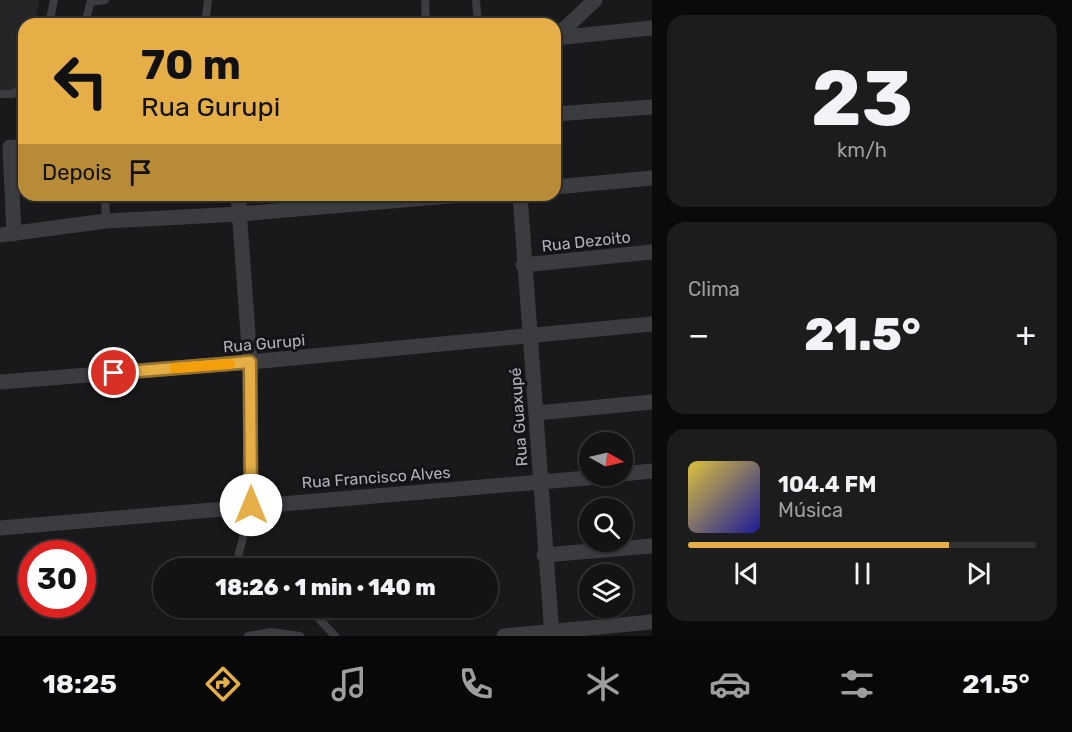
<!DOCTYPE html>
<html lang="pt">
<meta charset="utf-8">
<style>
body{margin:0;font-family:Rubik,sans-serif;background:#1c1c1d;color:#f1f3f6;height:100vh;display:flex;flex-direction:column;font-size:22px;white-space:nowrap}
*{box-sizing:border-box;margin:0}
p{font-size:20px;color:#9d9ea0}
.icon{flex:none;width:33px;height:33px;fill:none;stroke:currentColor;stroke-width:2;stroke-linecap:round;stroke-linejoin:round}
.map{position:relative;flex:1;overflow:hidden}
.details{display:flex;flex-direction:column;gap:15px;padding:15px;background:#0a0a0b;width:420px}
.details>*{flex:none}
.guide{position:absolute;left:18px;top:18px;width:543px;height:183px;border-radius:18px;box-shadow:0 2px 4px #0004,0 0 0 2px #323234;background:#e5ae47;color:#111;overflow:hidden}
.needle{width:39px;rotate:98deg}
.buttons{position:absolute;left:579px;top:432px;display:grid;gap:12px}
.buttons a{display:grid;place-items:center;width:54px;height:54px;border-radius:50%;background:#131314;box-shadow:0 2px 4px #0004,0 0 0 2px #323234;font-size:30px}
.speed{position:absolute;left:18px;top:540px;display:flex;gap:12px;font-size:30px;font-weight:700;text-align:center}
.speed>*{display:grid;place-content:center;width:78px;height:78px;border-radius:50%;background:#131314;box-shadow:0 2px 4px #0004,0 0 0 2px #323234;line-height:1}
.speed .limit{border:9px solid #d22;background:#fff;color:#111}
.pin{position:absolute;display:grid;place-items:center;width:51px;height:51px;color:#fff;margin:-26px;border:3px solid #fff;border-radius:50%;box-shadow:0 2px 6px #0007}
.me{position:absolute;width:66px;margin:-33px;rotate:0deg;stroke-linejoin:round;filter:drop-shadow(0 0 4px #0008)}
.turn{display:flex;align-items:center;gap:21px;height:126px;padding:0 24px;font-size:27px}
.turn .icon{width:78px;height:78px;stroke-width:2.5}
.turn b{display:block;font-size:42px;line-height:51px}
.then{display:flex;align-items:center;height:57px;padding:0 24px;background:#0003;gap:12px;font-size:22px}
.big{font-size:45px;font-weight:800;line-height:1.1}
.details .tile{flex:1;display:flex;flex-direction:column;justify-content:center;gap:9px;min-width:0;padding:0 21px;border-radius:18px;background:#1c1c1d}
.details .dial{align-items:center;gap:0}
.dial b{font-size:78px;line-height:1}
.song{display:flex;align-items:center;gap:18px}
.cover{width:72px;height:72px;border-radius:9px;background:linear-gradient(135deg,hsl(50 70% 55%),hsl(240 70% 35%))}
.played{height:6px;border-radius:3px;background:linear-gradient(90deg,#e5ae47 75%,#323234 75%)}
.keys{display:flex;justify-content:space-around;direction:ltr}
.heat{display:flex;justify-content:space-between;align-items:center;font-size:33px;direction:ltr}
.trip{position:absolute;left:153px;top:558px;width:345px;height:60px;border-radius:30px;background:#131314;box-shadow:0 2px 4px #0004,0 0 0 2px #323234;font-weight:800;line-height:60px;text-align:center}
.dock{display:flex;height:96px;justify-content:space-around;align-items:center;background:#080808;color:#9d9ea0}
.dock .icon{width:42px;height:42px}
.dock .on{color:#e5ae47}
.dock b{font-size:27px;color:#f1f3f6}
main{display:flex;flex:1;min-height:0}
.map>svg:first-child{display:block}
.built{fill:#252528}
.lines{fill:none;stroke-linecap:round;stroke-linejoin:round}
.lane{stroke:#3b3c40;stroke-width:8}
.street{stroke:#3b3c40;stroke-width:15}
.route-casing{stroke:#95712e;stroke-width:15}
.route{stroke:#e5ae47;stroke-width:10}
.slow{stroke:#f59e0b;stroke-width:10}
.labels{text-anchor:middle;stroke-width:6;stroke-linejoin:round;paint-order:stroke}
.street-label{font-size:16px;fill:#adb1ba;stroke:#141416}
</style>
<main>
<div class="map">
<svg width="652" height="636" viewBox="0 0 652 636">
<rect width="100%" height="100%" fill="#19191b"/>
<!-- built -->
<path class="built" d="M0 0H39L35 24H24V87L0 94Z"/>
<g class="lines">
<!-- lane -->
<path class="lane" d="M425 0 426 24
M476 0 478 24
M91 2 105 0
M49 24 54 0
M85 24 91 0
M205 24 208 0
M0 94H13L24 86
M10 147 24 138
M105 195 106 221
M246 568 237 561 251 506
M309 608 335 636
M248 636 271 632 300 636"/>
<!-- street -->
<path class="street" d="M556 37 595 0
M555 38 652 28
M555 114 652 107
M10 147 14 234
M555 187 652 178
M238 195 250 362 251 505
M520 195 552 636
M0 235 106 221 240 214 462 195
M523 265 652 252
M0 382 250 362 652 324
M537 413 652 402
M622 474 652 471
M0 528 611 476
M544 555 652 546
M504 636 652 622"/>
</g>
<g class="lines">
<!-- route casing -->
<g class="route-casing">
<path id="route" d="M114 373 250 362 251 505"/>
</g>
<!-- route -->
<use href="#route" class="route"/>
<!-- slow -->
<path class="slow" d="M174 368 230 364"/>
</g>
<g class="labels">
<!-- street labels -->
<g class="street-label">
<text transform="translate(586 241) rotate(-6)" y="6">Rua Dezoito</text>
<text transform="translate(264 343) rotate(-5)" y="6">Rua Gurupi</text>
<text transform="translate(518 417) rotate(-94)" y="6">Rua Guaxupé</text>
<text transform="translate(376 477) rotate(-4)" y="6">Rua Francisco Alves</text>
</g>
</g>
</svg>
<div class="buttons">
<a><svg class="needle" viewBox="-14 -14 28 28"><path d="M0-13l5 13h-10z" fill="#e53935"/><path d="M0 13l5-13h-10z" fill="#9d9ea0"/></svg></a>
<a><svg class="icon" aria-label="search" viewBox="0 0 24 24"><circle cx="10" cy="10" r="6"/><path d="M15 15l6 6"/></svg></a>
<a><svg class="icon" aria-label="layers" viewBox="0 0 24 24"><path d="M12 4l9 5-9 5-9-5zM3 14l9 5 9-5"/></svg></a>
</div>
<div class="speed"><div class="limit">30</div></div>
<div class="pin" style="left:114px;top:373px;background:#d93025"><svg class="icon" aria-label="arrive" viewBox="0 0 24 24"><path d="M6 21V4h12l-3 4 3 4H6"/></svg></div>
<svg class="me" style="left:251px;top:505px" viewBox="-20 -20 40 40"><circle r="19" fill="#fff"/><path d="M0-13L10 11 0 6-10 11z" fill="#e5ae47"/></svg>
<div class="trip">18:26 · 1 min · 140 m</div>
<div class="guide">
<div class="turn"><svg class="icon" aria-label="left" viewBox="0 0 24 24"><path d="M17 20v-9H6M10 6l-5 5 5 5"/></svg><div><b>70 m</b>Rua Gurupi</div></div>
<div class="then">Depois<svg class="icon" aria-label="arrive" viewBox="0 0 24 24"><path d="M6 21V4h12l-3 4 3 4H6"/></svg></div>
</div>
</div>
<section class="details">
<div class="tile dial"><b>23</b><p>km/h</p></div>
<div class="tile"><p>Clima</p>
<div class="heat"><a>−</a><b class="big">21.5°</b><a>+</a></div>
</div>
<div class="tile">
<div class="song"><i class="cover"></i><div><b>104.4 FM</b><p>Música</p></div></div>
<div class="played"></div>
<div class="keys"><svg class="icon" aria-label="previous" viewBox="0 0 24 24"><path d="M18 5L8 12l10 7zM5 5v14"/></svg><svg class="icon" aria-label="pause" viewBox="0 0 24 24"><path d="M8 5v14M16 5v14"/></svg><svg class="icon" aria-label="next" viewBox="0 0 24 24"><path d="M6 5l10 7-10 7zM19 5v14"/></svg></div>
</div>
</section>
</main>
<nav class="dock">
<b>18:25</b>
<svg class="icon on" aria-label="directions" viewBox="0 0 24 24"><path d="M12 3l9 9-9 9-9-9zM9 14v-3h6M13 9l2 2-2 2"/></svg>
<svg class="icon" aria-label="music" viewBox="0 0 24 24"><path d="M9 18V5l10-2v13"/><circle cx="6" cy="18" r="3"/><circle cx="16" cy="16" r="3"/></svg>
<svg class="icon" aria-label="phone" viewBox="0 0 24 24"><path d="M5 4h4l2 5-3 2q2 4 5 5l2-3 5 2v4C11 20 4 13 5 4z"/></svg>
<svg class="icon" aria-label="climate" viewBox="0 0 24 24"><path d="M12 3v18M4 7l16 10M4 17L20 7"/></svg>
<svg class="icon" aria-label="car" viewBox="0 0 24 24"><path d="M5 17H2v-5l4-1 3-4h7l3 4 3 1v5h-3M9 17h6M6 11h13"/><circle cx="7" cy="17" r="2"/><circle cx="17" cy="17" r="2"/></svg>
<svg class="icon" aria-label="filters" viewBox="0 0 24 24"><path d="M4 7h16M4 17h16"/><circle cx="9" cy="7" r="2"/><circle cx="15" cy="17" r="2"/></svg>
<b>21.5°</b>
</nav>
